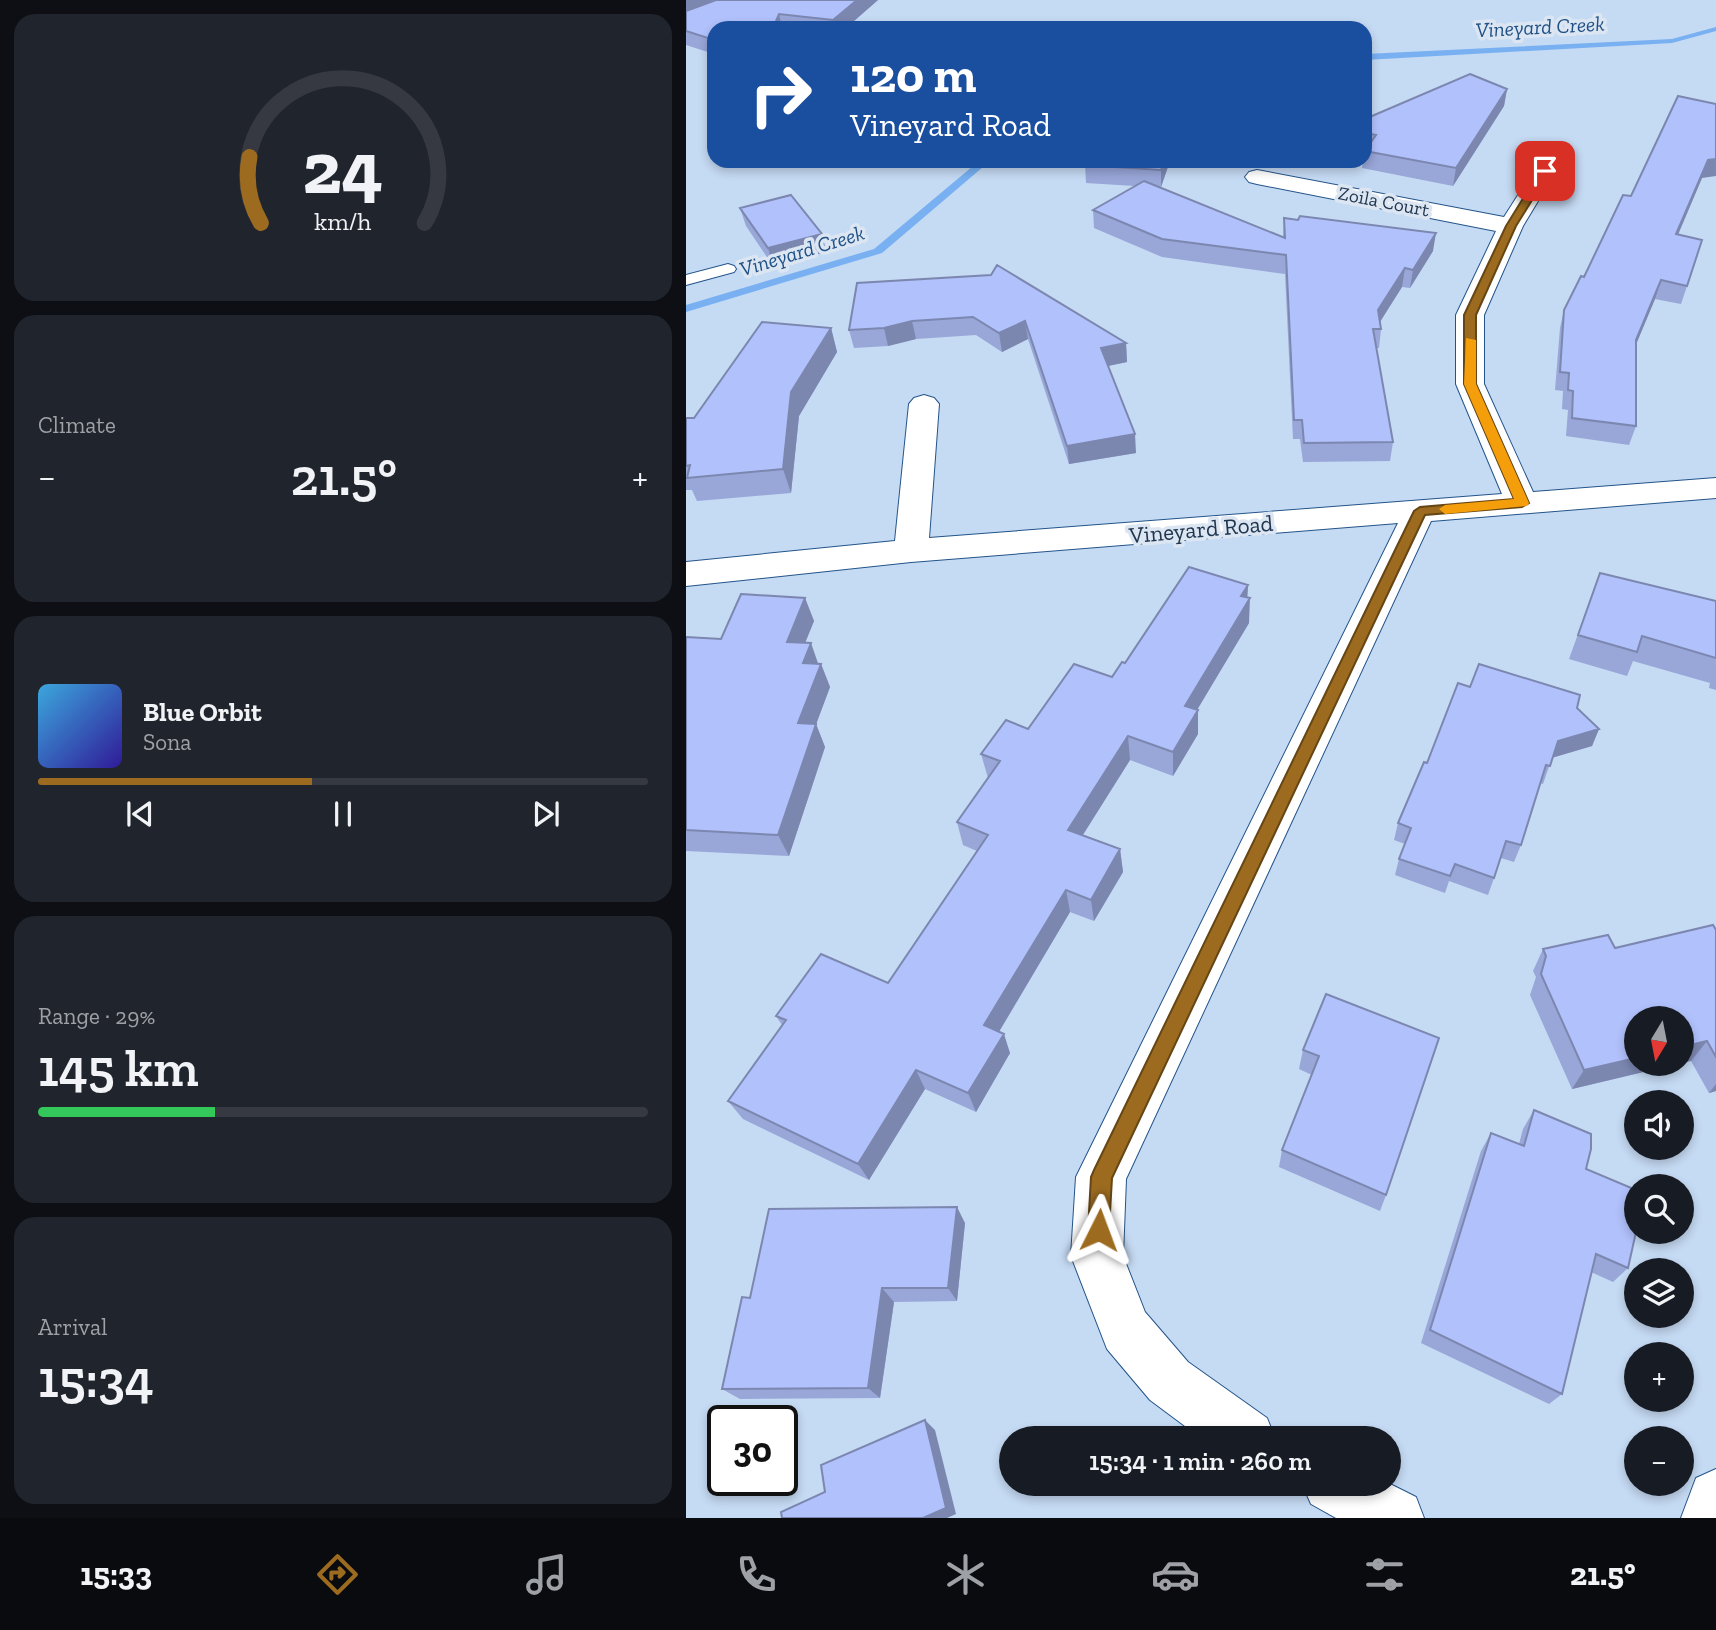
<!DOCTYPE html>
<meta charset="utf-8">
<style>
body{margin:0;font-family:"Zilla Slab",serif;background:#20242c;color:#f1f3f6;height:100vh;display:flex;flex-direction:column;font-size:26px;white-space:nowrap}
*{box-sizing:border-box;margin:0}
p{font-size:23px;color:#9ea1a6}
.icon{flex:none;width:38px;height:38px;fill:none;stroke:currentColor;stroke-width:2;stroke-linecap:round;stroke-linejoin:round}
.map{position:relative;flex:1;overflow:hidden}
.details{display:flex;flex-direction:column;gap:14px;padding:14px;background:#0d0f14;width:686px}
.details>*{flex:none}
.top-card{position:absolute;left:21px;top:21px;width:665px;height:147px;border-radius:21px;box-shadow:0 4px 10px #0003;background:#1a4fa0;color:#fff;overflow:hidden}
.needle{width:46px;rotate:190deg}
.fabs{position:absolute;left:938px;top:1006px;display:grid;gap:14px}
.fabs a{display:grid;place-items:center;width:70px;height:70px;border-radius:50%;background:#171b24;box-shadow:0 4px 10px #0003;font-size:35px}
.speed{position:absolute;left:21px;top:1405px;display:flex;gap:14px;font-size:35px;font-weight:700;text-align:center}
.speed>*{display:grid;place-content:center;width:91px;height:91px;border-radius:50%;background:#171b24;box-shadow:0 4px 10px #0003;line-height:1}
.speed .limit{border:4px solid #111;border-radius:10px;background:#fff;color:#111}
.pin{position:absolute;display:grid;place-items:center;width:60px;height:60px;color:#fff;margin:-30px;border-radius:14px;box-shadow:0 4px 10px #0006}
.me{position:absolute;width:77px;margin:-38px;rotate:3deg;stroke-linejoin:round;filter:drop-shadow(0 0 5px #0008)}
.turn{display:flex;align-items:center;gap:24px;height:147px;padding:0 28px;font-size:32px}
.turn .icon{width:91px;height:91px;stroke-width:2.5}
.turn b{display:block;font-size:49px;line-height:60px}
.big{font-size:52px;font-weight:600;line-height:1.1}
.details .widget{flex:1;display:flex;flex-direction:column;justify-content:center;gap:10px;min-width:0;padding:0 24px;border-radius:21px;background:#20242c}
.details .dial{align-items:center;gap:0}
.dial svg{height:182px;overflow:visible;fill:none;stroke:#363941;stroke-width:7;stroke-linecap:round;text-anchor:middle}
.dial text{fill:#f1f3f6;stroke:none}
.song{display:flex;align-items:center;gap:21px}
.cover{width:84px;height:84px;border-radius:10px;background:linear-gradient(135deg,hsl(200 70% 55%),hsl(250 70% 35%))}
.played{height:7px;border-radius:4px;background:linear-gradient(90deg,#9c6b1f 45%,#363941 45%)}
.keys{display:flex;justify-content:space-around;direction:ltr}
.heat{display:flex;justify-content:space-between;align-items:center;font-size:38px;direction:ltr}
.charge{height:10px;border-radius:5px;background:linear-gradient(90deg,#34c759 29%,#363941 0)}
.trip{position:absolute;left:313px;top:1426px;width:402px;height:70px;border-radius:35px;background:#171b24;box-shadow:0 4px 10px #0003;font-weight:600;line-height:70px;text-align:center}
.tabs{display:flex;height:112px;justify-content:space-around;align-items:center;background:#090b0e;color:#9ea1a6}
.tabs .icon{width:49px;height:49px}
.tabs .on{color:#9c6b1f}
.tabs b{font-size:32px;color:#f1f3f6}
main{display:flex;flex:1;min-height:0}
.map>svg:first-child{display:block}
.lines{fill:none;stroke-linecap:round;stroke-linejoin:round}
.stream{fill:#78b0f2;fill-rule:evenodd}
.lane-casing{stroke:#23548a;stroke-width:2}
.street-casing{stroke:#23548a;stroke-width:2}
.lane{fill:#fff;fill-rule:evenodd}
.street{fill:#fff;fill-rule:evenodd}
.wall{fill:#98a6d8}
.shaded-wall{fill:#7c87b0}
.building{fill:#b1c1fb;stroke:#7c87b0;stroke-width:2}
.route{fill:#9c6b1f;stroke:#654614;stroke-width:2}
.slow{fill:#f59e0b}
.labels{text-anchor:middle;stroke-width:7;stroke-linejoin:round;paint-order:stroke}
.far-street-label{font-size:19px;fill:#20354e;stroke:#dce6f3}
.far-water-label{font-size:21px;font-style:italic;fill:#1f5085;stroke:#dce6f3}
.street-label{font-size:23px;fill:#20354e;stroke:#dce6f3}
</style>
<main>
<section class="details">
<div class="widget dial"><svg viewBox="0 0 100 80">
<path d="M14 69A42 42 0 1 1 86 69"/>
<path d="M14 69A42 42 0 0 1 9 40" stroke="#9c6b1f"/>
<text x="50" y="56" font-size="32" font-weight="700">24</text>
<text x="50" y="72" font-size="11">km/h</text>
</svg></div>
<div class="widget"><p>Climate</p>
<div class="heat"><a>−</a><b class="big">21.5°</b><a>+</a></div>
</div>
<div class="widget">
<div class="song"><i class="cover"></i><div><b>Blue Orbit</b><p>Sona</p></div></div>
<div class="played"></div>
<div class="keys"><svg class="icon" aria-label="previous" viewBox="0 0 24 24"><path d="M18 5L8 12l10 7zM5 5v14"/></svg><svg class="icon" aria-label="pause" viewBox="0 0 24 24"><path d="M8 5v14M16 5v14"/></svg><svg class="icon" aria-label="next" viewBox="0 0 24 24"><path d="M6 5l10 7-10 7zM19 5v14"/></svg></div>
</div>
<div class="widget"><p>Range · 29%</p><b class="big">145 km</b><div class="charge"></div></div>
<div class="widget"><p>Arrival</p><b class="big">15:34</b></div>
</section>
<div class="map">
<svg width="1030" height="1518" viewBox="0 0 1030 1518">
<rect width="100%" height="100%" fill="#c5daf3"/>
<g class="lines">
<!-- stream -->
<path class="stream" d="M1030 27V31L986 43 679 60V54L986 39Z
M293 161H304L196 253 0 312V305L188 249Z"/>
<!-- lane casing -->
<g class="lane-casing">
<path id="lane" d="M42 264 48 266 50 269 48 272 0 285V275Z"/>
</g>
<!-- street casing -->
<g class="street-casing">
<path id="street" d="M870 146 878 148 881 153 837 226 798 315V384L847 492 1030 478V498L745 521 440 1179 437 1256 459 1312 502 1362 581 1418 589 1438H515L464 1400 421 1349 385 1256 390 1177 712 523 225 562 0 586V562L209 541 223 404 228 398 238 395 248 398 253 404 243 538 816 494 770 384V315L810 231 571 184 563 182 559 177 563 172 571 170 818 217 862 148Z
M1030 1469V1518H995L1010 1478Z
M616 1484H704L730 1497 738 1518H650L625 1504Z"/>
</g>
<!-- lane -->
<use href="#lane" class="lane"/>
<!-- street -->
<use href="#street" class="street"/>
</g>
<!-- wall -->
<path class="wall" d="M0 0 8 8 30 0H192L160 28H28V54L0 45Z
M821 89 818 106 767 186 676 168 677 161H679V119Z
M484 161 475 187H473L597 238 598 218 747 251 724 288 716 287 694 322 695 329 693 348H690L707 442 704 461 617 462 614 439H607L599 274 476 257 408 228 407 210 449 186 400 183 399 165Z
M1016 178 992 235 1001 286 995 304 969 299 950 344V426L943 445 880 436 882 410 876 409 877 391 869 390 874 328 878 310 945 196Z
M54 208 136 234 140 252 87 266 60 226Z
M171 283 440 343 441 362 422 366 450 453 383 464 342 339 316 352 290 335 230 339 202 346 168 348 163 330Z
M145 328 151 352 113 416 105 493 11 501 6 490H0V418H8Z
M914 573 1030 601V690L1023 688 1024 683 947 661 941 676 883 659Z
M562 585 561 598 563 623 511 710 512 734 487 776 444 760 397 835 434 849 437 872 408 921 384 912 313 1032 324 1053 290 1112 239 1089 183 1180 57 1119 42 1101 96 1025 90 1016 202 983 291 851 277 845 271 822 302 778 295 754 342 729 426 677 439 663Z
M119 598 128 621 119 643 132 664H135L144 687 130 724 139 747 103 856 0 851V637L35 639Z
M891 708 913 729 906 746 866 758 857 784 854 783 835 845 828 862 815 858 802 895 763 881 759 893 709 875 713 859 719 844 708 840 712 823 741 763Z
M1030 930V1091L1023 1093 1005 1061 950 1064H991L886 1089 844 995 850 977 847 971 857 949 929 948Z
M640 994 700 1195 694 1211 593 1167 596 1150 626 1075 613 1069 617 1050Z
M848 1110 900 1169 942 1268 927 1282 905 1272 876 1394 863 1404 735 1343 795 1151 805 1133 833 1144 837 1129Z
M279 1223 271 1301 208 1302 194 1398 54 1399 36 1389Z"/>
<!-- shaded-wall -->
<path class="shaded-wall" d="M0 0H28L0 12Z
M171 0H192L160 28H149L147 20Z
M93 14 96 28H87Z
M821 89 818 106 767 186 770 168Z
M1030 159V176L1016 178 984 253 990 234 1022 160Z
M478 161H484L475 187V170Z
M750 233 747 251 724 288 727 270Z
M136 234 140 252 87 266 82 248Z
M719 268 716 287 690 328 692 310Z
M975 280 969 299 944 359 950 340Z
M226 321 230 339 202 346 198 328Z
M339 321 342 339 316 352 313 333Z
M145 328 151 352 113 416 105 493 97 469 105 392Z
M440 343 441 362 417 367 415 348Z
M449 434 450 453 383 464 381 446Z
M562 585 561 603 564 598 563 623 499 730V706L555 596Z
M119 598 128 621 110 665 101 642Z
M125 643 133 666 117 663Z
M135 664 144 687 122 746 112 723Z
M512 710V734L487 776V752Z
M130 724 139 747 103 856 92 835Z
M913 729 906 746 865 758 872 741Z
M442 736 444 760 386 852 382 830Z
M434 849 437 872 408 921 405 900Z
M380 890 384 912 305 1045 298 1025Z
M318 1034 324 1053 290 1112 282 1093Z
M1021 1041 1005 1061 996 1063V1047Z
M950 1058V1064H991L886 1089 898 1070Z
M230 1070 239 1089 183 1180 172 1164Z
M1030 1084V1091L1023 1093Z
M271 1207 279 1223 271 1301 262 1288Z
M196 1288 208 1302 194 1398 182 1388Z
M239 1420 249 1430 270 1514 261 1518H237Z"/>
<!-- building -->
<path class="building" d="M30 0H171L147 20 93 14 87 28H28V40L0 31V11Z
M784 74 821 89 770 168 679 151 690 135 679 133V119Z
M992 96 1030 104V159L1022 160 990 234 1016 240 1001 286 975 280 950 340V426L886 418 887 391 882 390 883 373 874 372 878 310 895 276 898 277 937 195 945 196Z
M400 161H478L475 170 399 165Z
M458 181 599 238 598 218 612 220 614 216 750 233 727 270 719 268 692 310 695 329H687L707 442 618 443 616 420H608L600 255 476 239 407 210Z
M105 195 136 234 82 248 54 208Z
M311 265 440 343 415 348 449 434 381 446 339 321 313 333 287 317 226 321 198 328 163 330 171 283 305 275Z
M76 322 145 328 105 392 97 469 1 478 4 465 0 466V418H8Z
M503 567 562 585 555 596 564 598 499 706 512 710 487 752 442 736 382 830 434 849 405 900 380 890 298 1025 318 1034 282 1093 230 1070 172 1164 42 1101 100 1020 90 1016 135 954 202 983 302 835 271 822 314 761 295 754 320 720 342 729 388 664 426 677 436 662 439 663Z
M914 573 1030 601V658L956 636 951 652 892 635Z
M55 594 119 598 101 642 125 643 117 663 135 664 112 723 130 724 92 835 0 830V637L35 639Z
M793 664 894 695 891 708 913 729 872 741 864 766 860 765 835 845 820 841 808 878 769 864 764 876 713 859 725 828 712 823 738 762 741 763 772 683 784 687Z
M1027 925 1030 930V1057L1021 1041 996 1047V1018H950V1058L898 1070 855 974 860 956 857 949 922 935 929 948Z
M640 994 753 1038 700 1195 596 1150 633 1056 617 1050Z
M848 1110 905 1134V1149L900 1169 950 1190V1232L942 1268 910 1254 876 1394 744 1330 805 1133 838 1146Z
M271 1207 262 1288H196L182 1388 36 1389 56 1297 64 1298 83 1209Z
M239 1420 260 1508 237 1518H96L95 1512 139 1492 135 1465Z"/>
<!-- route -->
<path class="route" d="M859 168 864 171 830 226 790 315V384L843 503 836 507 739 515 426 1178 423 1230 420 1237 413 1240 405 1237 402 1230 405 1177 408 1170 728 511 734 507 828 499 778 384V315L820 226 854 171Z"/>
<!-- slow -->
<path class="slow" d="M780 338 790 340V384L843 503 841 506 759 514 753 509 759 505 828 499 778 384Z"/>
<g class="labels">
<!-- far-street labels -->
<g class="far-street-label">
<text transform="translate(698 201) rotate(11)" y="7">Zoila Court</text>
</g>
<!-- far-water labels -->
<g class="far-water-label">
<text transform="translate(854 27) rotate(-3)" y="7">Vineyard Creek</text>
<text transform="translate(116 251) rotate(-17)" y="7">Vineyard Creek</text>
</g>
<!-- street labels -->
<g class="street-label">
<text transform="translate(515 529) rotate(-5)" y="8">Vineyard Road</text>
</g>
</g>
</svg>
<div class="fabs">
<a><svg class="needle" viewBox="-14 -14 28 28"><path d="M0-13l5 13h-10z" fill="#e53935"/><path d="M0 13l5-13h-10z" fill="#9ea1a6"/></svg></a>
<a><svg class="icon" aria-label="sound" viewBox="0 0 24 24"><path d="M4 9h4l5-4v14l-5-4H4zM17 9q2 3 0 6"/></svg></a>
<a><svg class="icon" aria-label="search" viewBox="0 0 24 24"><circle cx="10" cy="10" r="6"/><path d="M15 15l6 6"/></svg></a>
<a><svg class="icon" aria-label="layers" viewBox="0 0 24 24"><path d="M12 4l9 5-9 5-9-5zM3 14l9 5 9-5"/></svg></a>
<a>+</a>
<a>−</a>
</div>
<div class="speed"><div class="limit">30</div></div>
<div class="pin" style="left:859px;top:171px;background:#d93025"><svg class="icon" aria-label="arrive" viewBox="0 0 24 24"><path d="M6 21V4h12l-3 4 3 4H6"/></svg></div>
<svg class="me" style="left:413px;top:1230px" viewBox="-20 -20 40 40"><path d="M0-17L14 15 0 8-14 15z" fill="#9c6b1f" stroke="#fff" stroke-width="4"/></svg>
<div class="trip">15:34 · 1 min · 260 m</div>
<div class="top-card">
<div class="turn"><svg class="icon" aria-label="right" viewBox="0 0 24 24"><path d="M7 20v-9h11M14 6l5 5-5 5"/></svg><div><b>120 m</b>Vineyard Road</div></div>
</div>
</div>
</main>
<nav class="tabs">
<b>15:33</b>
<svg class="icon on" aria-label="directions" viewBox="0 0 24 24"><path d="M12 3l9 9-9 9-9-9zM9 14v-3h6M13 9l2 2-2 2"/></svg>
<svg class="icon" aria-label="music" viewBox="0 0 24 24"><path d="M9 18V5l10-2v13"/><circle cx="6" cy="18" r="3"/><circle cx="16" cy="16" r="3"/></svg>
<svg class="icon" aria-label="phone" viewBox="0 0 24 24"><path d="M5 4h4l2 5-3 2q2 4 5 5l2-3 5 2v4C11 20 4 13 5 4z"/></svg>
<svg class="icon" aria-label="climate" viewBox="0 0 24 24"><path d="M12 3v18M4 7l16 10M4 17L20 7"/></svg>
<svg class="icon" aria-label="car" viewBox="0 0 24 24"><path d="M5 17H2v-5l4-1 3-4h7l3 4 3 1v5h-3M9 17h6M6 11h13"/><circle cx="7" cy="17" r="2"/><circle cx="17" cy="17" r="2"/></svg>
<svg class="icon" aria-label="filters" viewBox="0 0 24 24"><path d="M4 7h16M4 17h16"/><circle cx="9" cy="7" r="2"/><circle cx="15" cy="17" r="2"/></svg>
<b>21.5°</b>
</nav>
